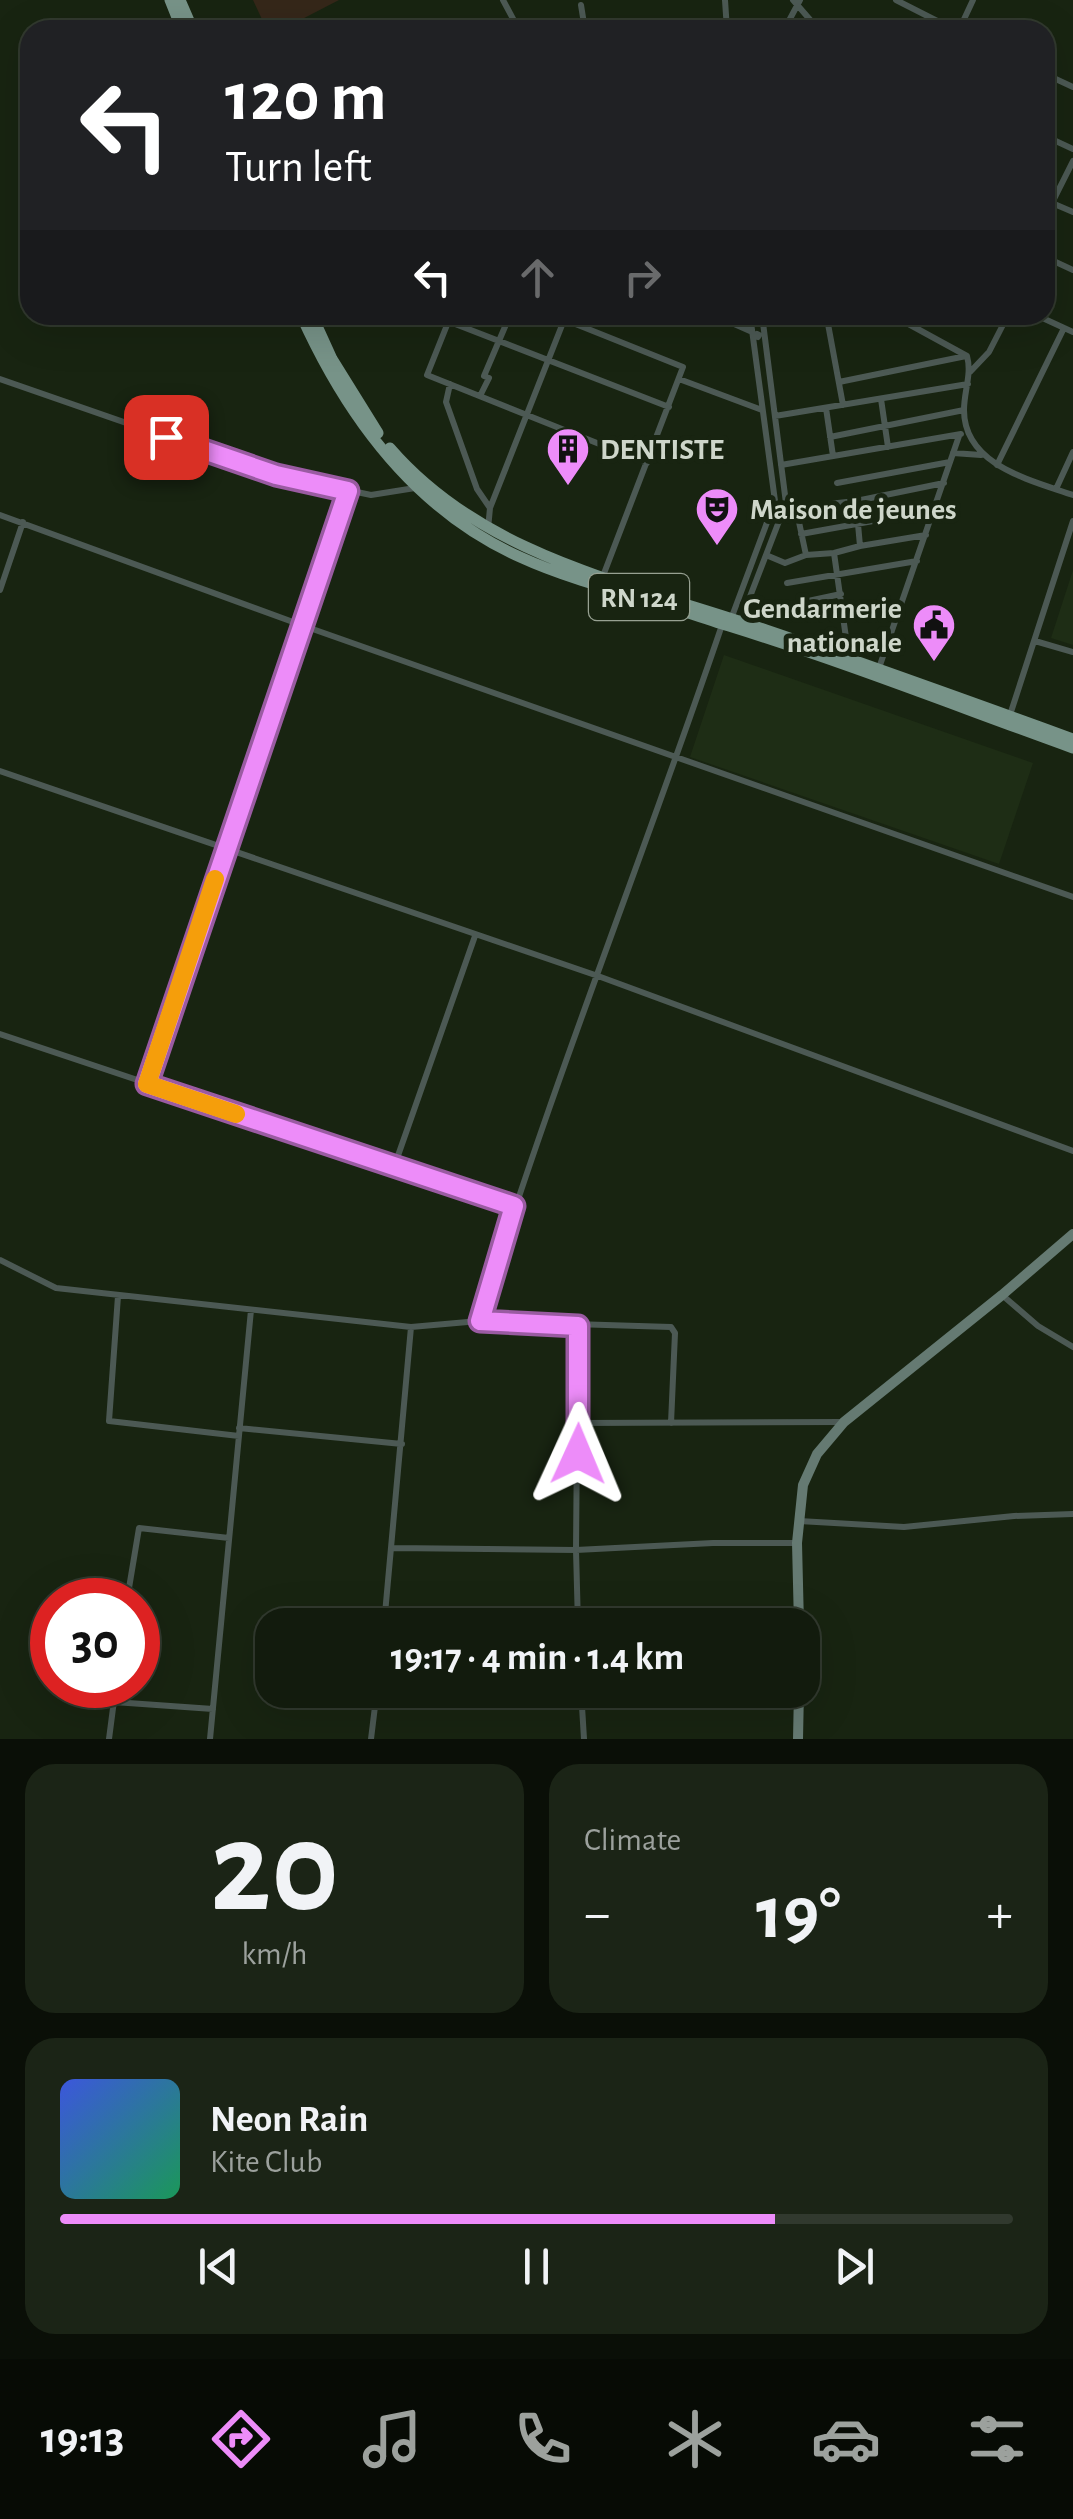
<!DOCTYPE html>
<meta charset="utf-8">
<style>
body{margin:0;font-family:"Alegreya Sans",sans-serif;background:#1b2416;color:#f1f3f6;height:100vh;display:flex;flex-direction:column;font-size:38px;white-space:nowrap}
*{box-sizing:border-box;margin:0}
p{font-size:32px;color:#9ca19d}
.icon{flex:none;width:55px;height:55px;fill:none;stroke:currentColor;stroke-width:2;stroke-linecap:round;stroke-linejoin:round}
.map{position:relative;height:1739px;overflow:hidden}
.drawer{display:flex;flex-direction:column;gap:25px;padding:25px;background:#0a0f07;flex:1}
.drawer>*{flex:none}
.banner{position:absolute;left:20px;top:20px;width:1035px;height:305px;border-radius:30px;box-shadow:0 10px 40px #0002,0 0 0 2px #31392e;background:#202124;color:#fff;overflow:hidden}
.speed{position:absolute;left:30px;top:1578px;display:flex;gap:20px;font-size:50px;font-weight:700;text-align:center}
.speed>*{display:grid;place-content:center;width:130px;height:130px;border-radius:50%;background:#121b0d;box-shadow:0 10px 40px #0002,0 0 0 2px #31392e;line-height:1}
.speed .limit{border:15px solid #d22;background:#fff;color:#111}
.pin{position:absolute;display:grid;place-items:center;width:85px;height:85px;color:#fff;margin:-42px;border-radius:20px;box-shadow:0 5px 15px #0006}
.me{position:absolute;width:110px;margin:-55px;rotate:1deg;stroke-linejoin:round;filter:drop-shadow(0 0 8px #0008)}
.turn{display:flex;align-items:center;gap:35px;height:210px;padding:0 40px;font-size:45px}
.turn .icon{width:130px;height:130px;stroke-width:2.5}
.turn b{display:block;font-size:70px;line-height:85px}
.lanes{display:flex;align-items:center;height:95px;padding:0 40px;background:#0003;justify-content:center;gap:50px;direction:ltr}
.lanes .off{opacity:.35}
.big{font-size:75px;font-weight:700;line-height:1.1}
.drawer .card{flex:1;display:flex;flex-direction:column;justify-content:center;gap:15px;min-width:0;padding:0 35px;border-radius:30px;background:#1b2416}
.drawer .dial{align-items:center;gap:0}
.dial b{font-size:130px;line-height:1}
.song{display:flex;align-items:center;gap:30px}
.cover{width:120px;height:120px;border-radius:15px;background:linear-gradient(135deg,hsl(230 70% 55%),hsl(150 70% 35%))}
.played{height:10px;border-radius:5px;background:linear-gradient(90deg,#ed8cf9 75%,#31392e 75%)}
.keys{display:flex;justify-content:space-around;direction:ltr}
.heat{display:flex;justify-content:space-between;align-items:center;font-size:55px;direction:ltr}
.drawer .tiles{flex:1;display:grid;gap:25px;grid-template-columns:1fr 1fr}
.card:last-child{grid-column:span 2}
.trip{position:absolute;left:255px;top:1608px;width:565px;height:100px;border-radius:30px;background:#121b0d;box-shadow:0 10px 40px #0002,0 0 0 2px #31392e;font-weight:700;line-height:100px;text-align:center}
.menu{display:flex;height:160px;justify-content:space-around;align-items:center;background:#070b05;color:#9ca19d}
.menu .icon{width:70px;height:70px}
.menu .current{color:#ed8cf9}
.menu b{font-size:45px;color:#f1f3f6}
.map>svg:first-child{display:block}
.built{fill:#1e2d15}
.green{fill:#352719}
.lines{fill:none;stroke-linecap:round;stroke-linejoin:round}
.street{stroke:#4c5954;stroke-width:6}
.secondary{stroke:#657a72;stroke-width:10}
.primary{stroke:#779388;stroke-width:11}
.route-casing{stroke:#9a5ba2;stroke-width:25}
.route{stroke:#ed8cf9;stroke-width:18}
.slow{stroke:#f59e0b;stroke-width:18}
.labels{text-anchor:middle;stroke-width:10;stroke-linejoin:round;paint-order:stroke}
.shield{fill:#182411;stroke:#97a192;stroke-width:2.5}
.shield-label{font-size:28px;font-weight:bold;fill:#ced6ca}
.poi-label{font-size:30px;font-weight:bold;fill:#ced6ca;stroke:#182411;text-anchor:start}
</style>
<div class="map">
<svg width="1073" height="1739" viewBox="0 0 1073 1739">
<rect width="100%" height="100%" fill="#182411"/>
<!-- built -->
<path class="built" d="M1073 570V645L1051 638Z
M724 655 1033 763 999 864 690 757Z"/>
<!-- green -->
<path class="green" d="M253 0H339L281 30H267Z"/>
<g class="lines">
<!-- street -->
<path class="street" d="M503 0 519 30
M725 0 727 30
M793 0 819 30
M896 0 955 30
M581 5 585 30
M784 30 800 0
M959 30 973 0
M1045 74 1073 87
M1045 136 1073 149
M1045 200 1073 212
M1045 217 1073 161
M1045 257 1073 270
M432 315 669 407
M451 315 427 375 647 463
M553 315 683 367 603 576
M714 315 750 331
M839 315 829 319 828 324 843 405
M892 315 967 356C972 374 964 391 964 410 964 465 1030 480 1073 495
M1036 315 1073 332
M757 334 759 335 758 337 756 336Z
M970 372 989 352 1008 315
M0 379 276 475 371 495 415 488
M679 379 762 410
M839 382 966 356
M450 384 446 402 477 489 490 508 488 529
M480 396 489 378 484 376 510 315
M881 399 888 447
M826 408 833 456
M775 416 968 384
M830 437 964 410
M953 453 981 455
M781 465 961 434
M997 465 1064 328
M837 483 950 462
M1056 489 1073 452
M856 502 860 546
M490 508 566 315
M796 508 806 555
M783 509 856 501 944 483
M0 515 304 626 1073 897
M801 534 934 510
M834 553 849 659
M766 555 785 563 806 555 834 553 860 546 926 535
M787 583 917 561
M0 590 23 522
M749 599 780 607 841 594
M731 619 775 501 750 315
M741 620 786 503 762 315
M1035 641 1073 652
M879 668 959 436
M1010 715 1073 521
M0 771 598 976 1073 1151
M0 1034 514 1206
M147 1084 348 491
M394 1167 475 936
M0 1260 56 1288 411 1327 479 1321 671 1327 675 1333 671 1423
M1002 1295 1038 1326 1073 1347
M118 1296 109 1421 239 1436
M479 1321C551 1086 643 858 722 625
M578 1326 576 1550 578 1625
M578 1423 843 1422
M239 1428 402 1444
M799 1521 904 1527 1014 1516 1073 1514
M393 1548 576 1550 713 1543H797
M127 1600 139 1528 229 1538
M384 1625 411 1327
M581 1690 584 1739
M114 1702 213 1709
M109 1739 116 1685
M210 1739 251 1310
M371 1739 377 1690"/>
<!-- secondary -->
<path class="secondary" d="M799 1625 797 1543 803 1485 817 1454 844 1422 1002 1295 1073 1234
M798 1739 799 1690"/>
<!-- primary -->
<path class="primary" d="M170 0 182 30
M180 0 193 30
M301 315C347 417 415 510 520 557 557 574 596 585 635 596 667 605 699 617 729 626 845 662 959 707 1073 748
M312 315 332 359 378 433
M390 448C486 559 633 584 766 630 869 665 971 702 1073 739"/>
</g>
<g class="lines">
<!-- route casing -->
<g class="route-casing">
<path id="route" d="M166 437 276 475 348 491 147 1084 514 1206 480 1321 578 1326V1454"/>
</g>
<!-- route -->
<use href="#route" class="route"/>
<!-- slow -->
<path class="slow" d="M215 879 147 1084 236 1114"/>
</g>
<!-- icons -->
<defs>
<g id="building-pin" transform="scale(2.25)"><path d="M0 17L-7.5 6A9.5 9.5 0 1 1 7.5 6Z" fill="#ed8cf9" stroke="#182411"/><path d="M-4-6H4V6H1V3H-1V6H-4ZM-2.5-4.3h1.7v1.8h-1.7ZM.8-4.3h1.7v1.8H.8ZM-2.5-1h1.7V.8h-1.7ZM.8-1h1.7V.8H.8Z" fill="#111"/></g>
<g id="theatre-pin" transform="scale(2.25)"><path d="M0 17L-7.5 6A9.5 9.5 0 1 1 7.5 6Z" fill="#ed8cf9" stroke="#182411"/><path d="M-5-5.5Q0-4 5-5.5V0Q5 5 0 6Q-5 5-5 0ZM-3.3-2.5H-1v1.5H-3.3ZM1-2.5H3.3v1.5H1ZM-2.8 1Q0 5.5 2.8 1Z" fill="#111"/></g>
<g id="civic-pin" transform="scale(2.25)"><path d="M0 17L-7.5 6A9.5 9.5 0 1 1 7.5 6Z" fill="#ed8cf9" stroke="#182411"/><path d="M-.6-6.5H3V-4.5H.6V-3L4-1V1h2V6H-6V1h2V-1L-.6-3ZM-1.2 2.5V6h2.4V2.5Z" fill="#111"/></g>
</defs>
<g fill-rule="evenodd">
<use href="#building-pin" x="568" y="449"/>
<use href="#theatre-pin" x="717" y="509"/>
<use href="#civic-pin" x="934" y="625"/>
</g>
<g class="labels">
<!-- shield labels -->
<rect class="shield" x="589" y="574" width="100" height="46" rx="8"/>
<g class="shield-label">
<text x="639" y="607">RN 124</text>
</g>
<!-- poi labels -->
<g class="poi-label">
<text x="600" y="459">DENTISTE</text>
<text x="750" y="519">Maison de jeunes</text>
<text x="902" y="618" text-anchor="end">Gendarmerie<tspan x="902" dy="34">nationale</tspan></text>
</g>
</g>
</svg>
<div class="speed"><div class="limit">30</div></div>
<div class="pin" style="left:166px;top:437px;background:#d93025"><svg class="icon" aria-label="arrive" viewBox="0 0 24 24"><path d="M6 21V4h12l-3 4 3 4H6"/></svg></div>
<svg class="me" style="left:578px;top:1454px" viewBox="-20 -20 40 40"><path d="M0-17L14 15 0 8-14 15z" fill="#ed8cf9" stroke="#fff" stroke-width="4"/></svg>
<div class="trip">19:17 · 4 min · 1.4 km</div>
<div class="banner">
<div class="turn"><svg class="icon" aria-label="left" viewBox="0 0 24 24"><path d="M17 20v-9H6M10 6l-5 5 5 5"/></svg><div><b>120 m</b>Turn left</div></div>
<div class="lanes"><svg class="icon" aria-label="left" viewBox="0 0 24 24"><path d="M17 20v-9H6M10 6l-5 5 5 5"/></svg><svg class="icon off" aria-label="ahead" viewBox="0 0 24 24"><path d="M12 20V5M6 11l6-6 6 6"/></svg><svg class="icon off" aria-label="right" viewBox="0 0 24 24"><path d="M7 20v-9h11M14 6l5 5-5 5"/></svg></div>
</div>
</div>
<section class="drawer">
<div class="tiles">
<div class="card dial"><b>20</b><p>km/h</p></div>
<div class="card"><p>Climate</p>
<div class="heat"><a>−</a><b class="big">19°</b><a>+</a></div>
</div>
<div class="card">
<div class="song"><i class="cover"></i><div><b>Neon Rain</b><p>Kite Club</p></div></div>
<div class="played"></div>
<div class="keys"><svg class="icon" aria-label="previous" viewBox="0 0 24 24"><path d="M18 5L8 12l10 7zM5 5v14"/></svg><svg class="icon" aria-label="pause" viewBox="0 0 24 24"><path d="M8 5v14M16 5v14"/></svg><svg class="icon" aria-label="next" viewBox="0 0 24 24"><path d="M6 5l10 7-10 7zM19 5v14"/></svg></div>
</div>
</div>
</section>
<nav class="menu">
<b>19:13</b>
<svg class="icon current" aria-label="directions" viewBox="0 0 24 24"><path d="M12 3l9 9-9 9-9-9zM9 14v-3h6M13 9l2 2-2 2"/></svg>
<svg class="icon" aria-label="music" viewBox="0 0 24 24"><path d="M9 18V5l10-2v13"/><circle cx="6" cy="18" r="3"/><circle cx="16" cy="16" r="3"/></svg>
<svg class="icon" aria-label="phone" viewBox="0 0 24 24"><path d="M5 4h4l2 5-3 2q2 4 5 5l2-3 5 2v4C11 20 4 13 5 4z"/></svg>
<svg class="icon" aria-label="climate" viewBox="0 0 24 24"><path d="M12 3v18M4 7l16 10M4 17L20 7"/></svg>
<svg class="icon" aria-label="car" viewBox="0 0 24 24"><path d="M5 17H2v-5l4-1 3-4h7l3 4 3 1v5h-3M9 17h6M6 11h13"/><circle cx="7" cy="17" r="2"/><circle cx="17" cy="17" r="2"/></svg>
<svg class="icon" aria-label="filters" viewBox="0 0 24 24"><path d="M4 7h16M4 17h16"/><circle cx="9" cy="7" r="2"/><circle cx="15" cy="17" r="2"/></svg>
</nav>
